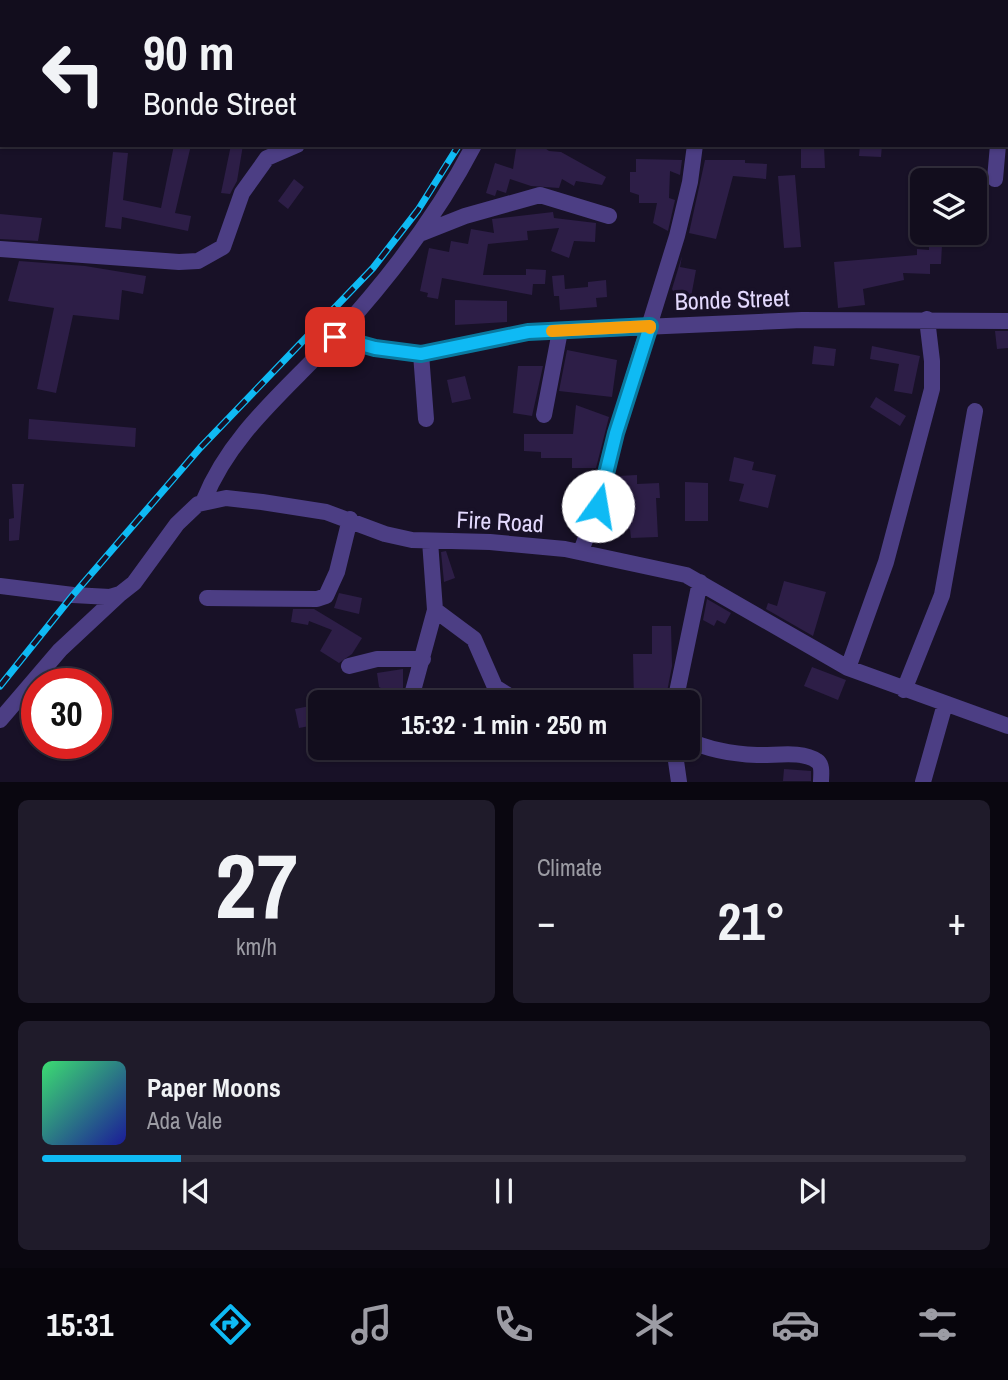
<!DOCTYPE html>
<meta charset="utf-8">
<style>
body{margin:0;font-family:"Archivo Narrow",sans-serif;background:#1f1b2a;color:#f1f3f6;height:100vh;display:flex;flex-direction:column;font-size:26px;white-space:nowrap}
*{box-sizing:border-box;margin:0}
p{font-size:23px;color:#9c9ca4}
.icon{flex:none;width:38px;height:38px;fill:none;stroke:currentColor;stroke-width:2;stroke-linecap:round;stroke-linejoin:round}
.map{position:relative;height:782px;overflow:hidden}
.panel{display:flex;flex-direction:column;gap:18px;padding:18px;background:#0a0710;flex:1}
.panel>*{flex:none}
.guide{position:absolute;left:0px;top:0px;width:1008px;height:147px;box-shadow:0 2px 5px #0004,0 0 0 2px #312d3b;background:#120d1d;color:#f1f3f6;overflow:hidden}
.buttons{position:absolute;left:910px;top:168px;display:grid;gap:14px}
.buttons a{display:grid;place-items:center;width:77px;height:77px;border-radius:10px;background:#120d1d;box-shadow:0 2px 5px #0004,0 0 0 2px #312d3b;font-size:35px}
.speed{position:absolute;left:21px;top:668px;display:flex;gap:14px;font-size:35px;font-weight:700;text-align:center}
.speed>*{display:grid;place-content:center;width:91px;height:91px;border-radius:50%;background:#120d1d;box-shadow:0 2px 5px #0004,0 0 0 2px #312d3b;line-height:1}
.speed .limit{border:10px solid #d22;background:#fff;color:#111}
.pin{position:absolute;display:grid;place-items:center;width:60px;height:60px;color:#fff;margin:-30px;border-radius:14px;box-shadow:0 4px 10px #0006}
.me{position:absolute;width:77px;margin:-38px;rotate:13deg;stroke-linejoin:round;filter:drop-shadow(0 0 5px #0008)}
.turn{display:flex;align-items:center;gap:24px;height:147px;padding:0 28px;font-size:32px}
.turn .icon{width:91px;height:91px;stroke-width:2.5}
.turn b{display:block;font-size:49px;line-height:60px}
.big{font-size:52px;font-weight:700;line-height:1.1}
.panel .card{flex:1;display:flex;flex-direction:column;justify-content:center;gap:10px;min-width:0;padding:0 24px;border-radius:10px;background:#1f1b2a}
.panel .dial{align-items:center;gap:0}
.dial b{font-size:91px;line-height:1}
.song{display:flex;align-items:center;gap:21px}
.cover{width:84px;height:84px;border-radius:10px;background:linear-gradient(135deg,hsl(140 70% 55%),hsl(240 70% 35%))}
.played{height:7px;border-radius:4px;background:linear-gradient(90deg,#0fbaf4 15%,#312d3b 15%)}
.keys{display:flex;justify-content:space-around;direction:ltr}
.heat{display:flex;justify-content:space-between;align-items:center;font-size:38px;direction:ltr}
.panel .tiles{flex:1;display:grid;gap:18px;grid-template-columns:1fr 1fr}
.card:last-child{grid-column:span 2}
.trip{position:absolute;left:308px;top:690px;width:392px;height:70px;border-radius:10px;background:#120d1d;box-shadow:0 2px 5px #0004,0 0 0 2px #312d3b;font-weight:700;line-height:70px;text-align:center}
.tabs{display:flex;height:112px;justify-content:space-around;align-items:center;background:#07050c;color:#9c9ca4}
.tabs .icon{width:49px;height:49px}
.tabs .on{color:#0fbaf4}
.tabs b{font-size:32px;color:#f1f3f6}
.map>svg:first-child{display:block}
.building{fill:#2d1e47}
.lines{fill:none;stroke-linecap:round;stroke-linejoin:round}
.minor{stroke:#4c3e84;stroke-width:16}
.rail-casing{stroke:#0fbaf4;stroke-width:7}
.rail{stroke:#181127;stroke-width:4.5;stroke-dasharray:13;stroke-linecap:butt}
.route-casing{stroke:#0a799f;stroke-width:18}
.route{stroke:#0fbaf4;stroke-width:12}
.slow{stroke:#f59e0b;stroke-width:12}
.labels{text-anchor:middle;stroke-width:7;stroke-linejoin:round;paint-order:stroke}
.street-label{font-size:24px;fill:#e3d9fd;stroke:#181127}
</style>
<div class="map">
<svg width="1008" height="782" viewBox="0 0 1008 782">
<rect width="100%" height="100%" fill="#181127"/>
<!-- building -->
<path class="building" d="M174 145H191L175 213 191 216 188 231 122 217 121 229 105 227 113 152 128 153 123 200 161 208Z
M231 145H243L237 181 230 194 221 193Z
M520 145H541L549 151 561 152 606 177 602 185 576 181 574 186 562 179 559 188 531 186 510 179 506 193 497 190 495 196 486 193 495 163 513 169 516 149Z
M860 145H882L881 157 859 156Z
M801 146H824L825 168H801Z
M636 159 682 160 680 175 670 171 669 198 675 200 668 231 653 223 657 203H639V195L630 192V172H636Z
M705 160H745V163L767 164 766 179 733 176 716 239 689 233Z
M795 175 801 247 784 248 778 176Z
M294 179 304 187 288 209 278 201Z
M553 212 554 218 596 223 595 242 574 241 569 258 551 251 559 228 527 231 528 240 488 244 483 275H526V269L546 270 545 284H533L532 295 442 278 438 299 427 297 428 293 420 291 429 248 449 252 451 241 468 244 471 229 494 233 492 219Z
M0 214 42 218 38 241 0 239Z
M929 245H942L941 264H930V274L903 273 904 280 863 289 865 305 838 308 834 262 917 255V249L929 250Z
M682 256 680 267 696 270 691 297 674 293 672 289Z
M19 261 85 266 146 276 143 294 122 290 119 320 73 315 56 393 37 389 54 308 8 301Z
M564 275 565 289 588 287V282L606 280 607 297 596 298 597 307 560 310 559 296H554L552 276Z
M455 300 507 301V322L455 325Z
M995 331H1008V348L997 349Z
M814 346 836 349 834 366 812 364Z
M872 346 920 356 912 394 894 391 899 364 870 359Z
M567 350 617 360 612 397 559 391Z
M518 366H543L532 416 513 413Z
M465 376 471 399 452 403 447 380Z
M876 397 906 416 900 426 870 407Z
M576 405 609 417 596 468H572V458H541V452L524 451V434H573Z
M29 419 136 428 135 447 28 439Z
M734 457 754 462 752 470 776 475 768 508 739 501 744 484 729 481Z
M637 475V484L659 483 660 498H656L658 537 631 538 630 529 620 530 618 476Z
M685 482 708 483V521H685Z
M12 484H24L19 540 9 541V519L14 518Z
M446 551 455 578 444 582 441 552Z
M784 581 826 592 813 636 766 609 768 603 777 606Z
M339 593 362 598 359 614 334 608Z
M707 599 731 613 725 624 717 620 714 626 703 620Z
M293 609H314L362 638 352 654 339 663 320 651 332 630 309 621 308 625 291 622Z
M652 626H671L672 666 665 702H634L633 654H652Z
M812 667 846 680 838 700 804 686Z
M403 669V688L386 691 379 687 377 673Z
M380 688 381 702H343V689Z
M320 704V724L299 728 295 709Z
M784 769 811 771V781H783Z"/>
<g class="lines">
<!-- minor -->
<path class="minor" d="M271 0 295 2
M63 2 67 0
M443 2V0
M542 2 543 0
M0 76 2 73
M1006 78H1008
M995 179 998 145
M422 233 465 216 540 195 609 216
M0 249 179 262 198 261 223 247 242 193 267 158 297 145
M335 337 375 348 421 354 528 332 802 320 1008 321
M421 354 426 419
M544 415 560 331
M204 500C231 432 289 388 337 335 391 276 437 216 474 145
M581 551 598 506 616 433 677 236 690 182 695 145
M0 586 73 595 110 597 120 594 134 583 177 524 198 504 226 498 262 502 326 512 385 534 412 540 490 542 565 549 686 575 848 668 1008 726
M207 598 317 599 326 596 337 572 350 519
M435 610 474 639 495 687 519 702
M349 666 377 659H423
M848 668 886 562 932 389V361L927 319
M904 690 942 595 975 411
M410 702 435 610 430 541
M675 702 700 582
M0 720 60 650 120 594
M688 740C709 750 733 754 757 755 774 756 802 750 817 761 823 765 821 775 821 782
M674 747 679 782
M923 782 945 704"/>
<!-- rail casing -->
<g class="rail-casing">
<path id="rail" d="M515 2 516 0
M0 686 73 595 200 448 373 268 418 210 459 145"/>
</g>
<!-- rail -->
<use href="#rail" class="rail"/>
</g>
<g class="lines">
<!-- route casing -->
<g class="route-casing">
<path id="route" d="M335 337 375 348 421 354 528 332 650 326 616 433 598 506"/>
</g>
<!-- route -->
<use href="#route" class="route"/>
<!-- slow -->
<path class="slow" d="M552 331 650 326V328"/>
</g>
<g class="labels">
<!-- street labels -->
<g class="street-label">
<text transform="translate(732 300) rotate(-2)" y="8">Bonde Street</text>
<text transform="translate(500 522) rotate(3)" y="8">Fire Road</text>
</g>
</g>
</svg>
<div class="buttons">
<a><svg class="icon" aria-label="layers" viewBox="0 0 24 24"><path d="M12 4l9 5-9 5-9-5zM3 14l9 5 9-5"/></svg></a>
</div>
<div class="speed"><div class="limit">30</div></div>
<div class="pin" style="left:335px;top:337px;background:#d93025"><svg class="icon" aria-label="arrive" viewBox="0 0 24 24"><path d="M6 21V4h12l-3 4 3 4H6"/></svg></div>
<svg class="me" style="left:598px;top:506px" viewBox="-20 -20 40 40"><circle r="19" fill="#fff"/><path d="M0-13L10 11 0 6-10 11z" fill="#0fbaf4"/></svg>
<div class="trip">15:32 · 1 min · 250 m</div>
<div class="guide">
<div class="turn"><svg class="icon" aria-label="left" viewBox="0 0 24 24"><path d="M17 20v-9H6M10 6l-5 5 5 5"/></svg><div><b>90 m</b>Bonde Street</div></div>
</div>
</div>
<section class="panel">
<div class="tiles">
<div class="card dial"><b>27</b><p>km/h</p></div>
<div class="card"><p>Climate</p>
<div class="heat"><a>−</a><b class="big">21°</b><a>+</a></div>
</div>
<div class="card">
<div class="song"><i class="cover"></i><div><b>Paper Moons</b><p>Ada Vale</p></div></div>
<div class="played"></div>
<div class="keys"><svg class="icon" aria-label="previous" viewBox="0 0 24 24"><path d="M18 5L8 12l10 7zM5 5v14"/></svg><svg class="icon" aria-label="pause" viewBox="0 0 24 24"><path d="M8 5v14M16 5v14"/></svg><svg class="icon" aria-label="next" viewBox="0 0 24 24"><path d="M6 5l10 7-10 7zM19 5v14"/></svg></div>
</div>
</div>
</section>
<nav class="tabs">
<b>15:31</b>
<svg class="icon on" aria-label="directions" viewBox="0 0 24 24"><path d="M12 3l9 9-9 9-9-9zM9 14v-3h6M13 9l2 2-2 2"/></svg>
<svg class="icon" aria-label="music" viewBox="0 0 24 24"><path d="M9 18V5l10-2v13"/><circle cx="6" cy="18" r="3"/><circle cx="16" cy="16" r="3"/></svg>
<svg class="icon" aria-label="phone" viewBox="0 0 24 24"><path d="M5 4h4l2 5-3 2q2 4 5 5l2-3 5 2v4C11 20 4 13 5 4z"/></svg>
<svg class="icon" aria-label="climate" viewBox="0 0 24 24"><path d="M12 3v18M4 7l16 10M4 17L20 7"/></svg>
<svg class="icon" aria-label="car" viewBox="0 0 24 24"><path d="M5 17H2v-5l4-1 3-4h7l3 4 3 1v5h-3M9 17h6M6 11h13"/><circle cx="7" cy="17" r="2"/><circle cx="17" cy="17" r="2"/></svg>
<svg class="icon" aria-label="filters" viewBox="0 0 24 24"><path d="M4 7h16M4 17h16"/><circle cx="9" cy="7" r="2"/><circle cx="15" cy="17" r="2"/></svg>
</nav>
